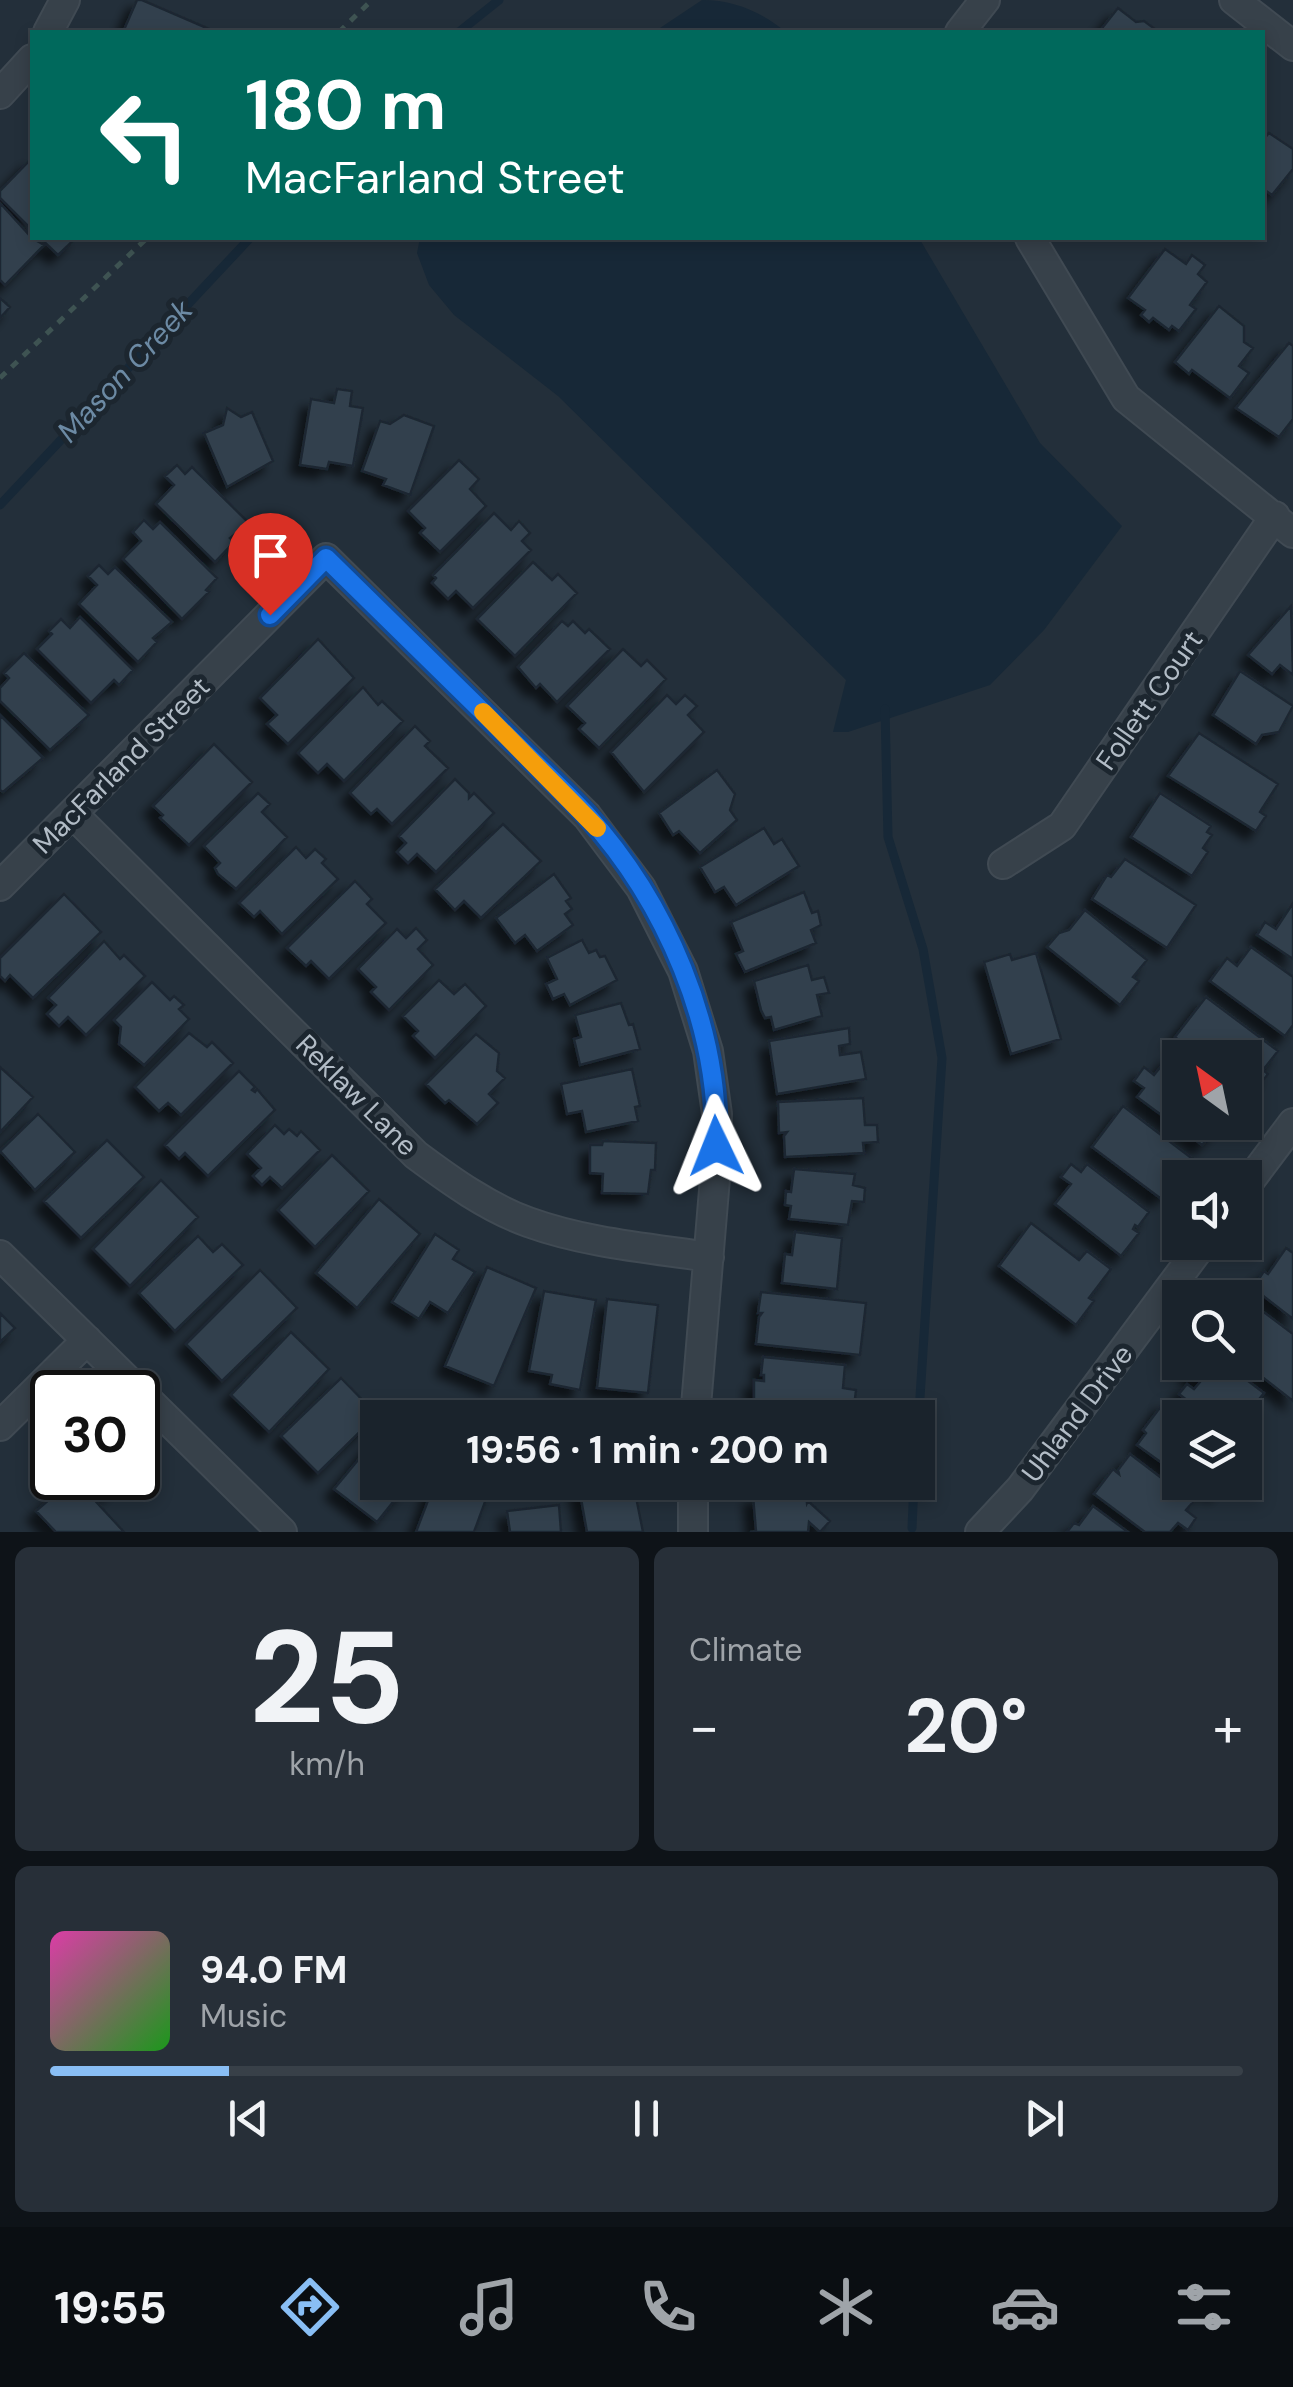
<!DOCTYPE html>
<meta charset="utf-8">
<style>
body{margin:0;font-family:"DM Sans",sans-serif;background:#272f38;color:#f1f3f6;height:100vh;display:flex;flex-direction:column;font-size:38px;white-space:nowrap}
*{box-sizing:border-box;margin:0}
p{font-size:32px;color:#9fa4a9}
.icon{flex:none;width:55px;height:55px;fill:none;stroke:currentColor;stroke-width:2;stroke-linecap:round;stroke-linejoin:round}
.map{position:relative;height:1532px;overflow:hidden}
.drawer{display:flex;flex-direction:column;gap:15px;padding:15px;background:#0e1318;flex:1}
.drawer>*{flex:none}
.banner{position:absolute;left:30px;top:30px;width:1235px;height:210px;border-radius:0px;box-shadow:0 5px 15px #0003,0 0 0 2px #384048;background:#00695c;color:#fff;overflow:hidden}
.needle{width:65px;rotate:327deg}
.controls{position:absolute;left:1162px;top:1040px;display:grid;gap:20px}
.controls a{display:grid;place-items:center;width:100px;height:100px;border-radius:0px;background:#1a232c;box-shadow:0 5px 15px #0003,0 0 0 2px #384048;font-size:50px}
.speed{position:absolute;left:30px;top:1370px;display:flex;gap:20px;font-size:50px;font-weight:700;text-align:center}
.speed>*{display:grid;place-content:center;width:130px;height:130px;border-radius:50%;background:#1a232c;box-shadow:0 5px 15px #0003,0 0 0 2px #384048;line-height:1}
.speed .limit{border:5px solid #111;border-radius:15px;background:#fff;color:#111}
.pin{position:absolute;display:grid;place-items:center;width:85px;height:85px;color:#fff;margin:-102px -42px;border-radius:50% 50% 50% 0;rotate:-45deg;box-shadow:0 0 10px #0007}
.pin .icon{rotate:45deg}
.me{position:absolute;width:110px;margin:-55px;rotate:358deg;stroke-linejoin:round;filter:drop-shadow(0 0 8px #0008)}
.turn{display:flex;align-items:center;gap:35px;height:210px;padding:0 50px;font-size:45px}
.turn .icon{width:130px;height:130px;stroke-width:2.5}
.turn b{display:block;font-size:70px;line-height:85px}
.big{font-size:75px;font-weight:700;line-height:1.1}
.drawer .tile{flex:1;display:flex;flex-direction:column;justify-content:center;gap:15px;min-width:0;padding:0 35px;border-radius:15px;background:#272f38}
.drawer .dial{align-items:center;gap:0}
.dial b{font-size:130px;line-height:1}
.song{display:flex;align-items:center;gap:30px}
.cover{width:120px;height:120px;border-radius:15px;background:linear-gradient(135deg,hsl(320 70% 55%),hsl(120 70% 35%))}
.played{height:10px;border-radius:5px;background:linear-gradient(90deg,#89bef4 15%,#384048 15%)}
.keys{display:flex;justify-content:space-around;direction:ltr}
.heat{display:flex;justify-content:space-between;align-items:center;font-size:55px;direction:ltr}
.drawer .tiles{flex:1;display:grid;gap:15px;grid-template-columns:1fr 1fr}
.tile:last-child{grid-column:span 2}
.trip{position:absolute;left:360px;top:1400px;width:575px;height:100px;border-radius:0px;background:#1a232c;box-shadow:0 5px 15px #0003,0 0 0 2px #384048;font-weight:700;line-height:100px;text-align:center}
.menu{display:flex;height:160px;justify-content:space-around;align-items:center;background:#0a0e12;color:#9fa4a9}
.menu .icon{width:70px;height:70px}
.menu .selected{color:#89bef4}
.menu b{font-size:45px;color:#f1f3f6}
.map>svg:first-child{display:block}
.water{fill:#172837}
.lines{fill:none;stroke-linecap:round;stroke-linejoin:round}
.stream{stroke:#172837;stroke-width:9}
.building{fill:#32414e;stroke:#1e2831;stroke-width:2.5;filter:url(#shadow)}
.street-casing{stroke:#404a53;stroke-width:32}
.path{stroke:#3e5352;stroke-width:5;stroke-dasharray:8 8;stroke-linecap:butt}
.street{stroke:#37414a;stroke-width:28}
.route-casing{stroke:#114b97;stroke-width:25}
.route{stroke:#1a73e8;stroke-width:18}
.slow{stroke:#f59e0b;stroke-width:18}
.labels{text-anchor:middle;stroke-width:10;stroke-linejoin:round;paint-order:stroke}
.street-label{font-size:28px;fill:#b2bcc6;stroke:#1c262f}
.water-label{font-size:30px;font-style:italic;fill:#6c8aa4;stroke:#1c262f}
</style>
<div class="map">
<svg width="1293" height="1532" viewBox="0 0 1293 1532">
<defs>
<filter id="shadow"><feDropShadow dx="-9" dy="9" stdDeviation="5" flood-color="#0009"/></filter>
</defs>
<rect width="100%" height="100%" fill="#232f3a"/>
<!-- water -->
<path class="water" d="M702 0C735 0 761 12 786 32H654Z
M420 238H919L1040 443 1122 526 1044 630 990 685 848 732H833L846 680 558 396 454 315 429 285 417 253Z"/>
<g class="lines">
<!-- stream -->
<path class="stream" d="M459 32 499 0
M0 505 250 238
M885 709 888 837 923 949 942 1058 918 1428
M912 1528 914 1482"/>
</g>
<!-- building -->
<path class="building" d="M137 0H142L216 32H123Z
M1118 8 1136 22 1144 21 1159 32H1099Z
M1269 133 1293 149V169L1272 195 1262 188V141Z
M32 158V230L0 198V191Z
M0 203 32 238 44 245 5 285 0 280Z
M40 238H76L58 255Z
M1165 249 1186 264 1192 255 1205 265 1198 274 1207 282 1190 305 1196 309 1179 331 1172 326 1169 330 1153 318 1149 322 1141 315 1145 310 1128 298Z
M0 298 10 307 0 318Z
M1219 306 1244 326V342L1253 348 1239 366 1249 373 1230 398 1192 370 1189 374 1175 362Z
M1289 343 1293 346V419L1279 437 1236 408Z
M337 389 352 391 350 406 363 408 353 466 329 462 327 469 300 465 311 399 334 403Z
M227 408 241 417 252 412 273 461 227 487 204 433 223 425Z
M404 415 434 426 410 495 383 485 386 479 362 471 380 421 390 424Z
M459 460 479 479 470 489 486 506 440 552 420 533 425 528 408 511Z
M177 465 185 474 192 467 249 523 230 538 234 542 215 562 156 504 174 485 165 476Z
M494 513 511 530 519 521 530 533 522 541 531 550 473 608 456 591 448 599 432 583 436 578 433 575Z
M144 520 153 529 160 522 217 578 206 590 209 592 182 619 123 559 141 541 133 532Z
M533 562 552 580 558 574 577 593 515 656 477 619Z
M99 565 108 574 115 567 172 622 153 638 157 642 138 662 79 604 97 585 88 576Z
M1291 606 1293 675 1280 665 1272 674 1248 655Z
M80 617 133 670 119 685 114 680 91 703 37 649 52 634 49 631 61 619 70 628Z
M562 621 568 626 573 621 585 633 589 629 610 649 557 702 540 684 536 688 518 667Z
M318 639 354 678 288 744 267 724 277 715 260 698Z
M623 649 641 666 647 660 666 679 599 748 579 729 585 723 567 706Z
M24 653 89 715 50 750 0 701V688L9 678 4 673Z
M1240 671 1293 706 1279 732 1262 735 1256 744 1213 715Z
M363 687 378 705 382 701 403 721 344 781 327 764 318 773 298 753Z
M667 695 676 704 685 695 697 706 688 715 704 732 644 792 611 752Z
M0 715 43 758 3 792 0 790Z
M415 726 430 741 425 746 448 768 392 824 377 809 371 814 350 793Z
M1199 733 1278 784 1260 812 1266 816 1256 831 1168 776Z
M214 744 252 782 189 845 160 818 163 815 153 806Z
M717 770 735 794 730 810 737 820 700 853 679 831 673 835 659 813Z
M455 779 469 793V798L474 793 494 813 436 872 417 854 408 863 397 852 406 843 399 836Z
M258 793 270 804 262 812 287 837 236 889 218 874 215 868 220 863 204 846Z
M1160 793 1211 826 1207 832 1212 835 1203 848 1208 852 1192 876 1131 837Z
M503 824 541 861 481 918 464 901 455 910 435 889Z
M764 828 774 844 782 839 799 866 736 905 724 887 715 892 700 867Z
M296 847 306 858 315 849 326 859 322 863 338 879 282 934 260 911 254 917 239 903Z
M1125 859 1196 905 1167 948 1092 899 1107 875 1111 877Z
M554 874 571 898 566 901 572 909 565 914 573 925 537 951 525 935 515 943 496 918Z
M355 881 372 899 367 904 386 923 329 979 311 961 306 966 287 948Z
M804 892 812 913 818 911 821 925 811 930 816 943 745 972 736 954 743 951 731 922Z
M64 894 101 932 33 998 10 975 5 981 0 976V958Z
M1293 903V959L1257 935 1265 922 1276 929Z
M1085 910 1147 960 1133 977 1139 981 1120 1005 1047 947 1059 933 1069 930Z
M416 928 427 940 418 949 433 965 389 1010 371 992 376 987 358 969 397 929 406 938Z
M582 940 589 953 596 950 600 957 605 956 617 980 570 1005 564 994 553 999 546 984 557 979 547 958Z
M104 941 120 959 124 955 145 976 86 1035 68 1017 59 1026 47 1014 56 1005 48 998Z
M1251 947 1293 977V1025L1285 1036 1210 981 1227 958 1237 966Z
M1036 953 1061 1039 1011 1054 984 962 1010 954 1012 960Z
M808 965 812 980 824 977 829 993 817 995 822 1016 774 1030 771 1017 765 1018 761 1010 754 981Z
M439 980 454 994 465 984 486 1006 435 1058 413 1036 418 1031 403 1016Z
M152 982 170 1000 174 996 184 1005 179 1009 189 1019 144 1065 119 1044 121 1027 114 1020Z
M1206 997 1278 1051 1263 1070 1268 1074 1251 1096 1245 1091V1058H1201L1175 1037Z
M621 1003 629 1025 633 1024 640 1049 580 1065 574 1039 581 1037 575 1015Z
M849 1028 850 1044 839 1046 840 1055 861 1052 866 1079 777 1094 769 1041Z
M189 1033 207 1047 212 1042 233 1063 181 1115 168 1103 159 1111 135 1087Z
M476 1034 499 1053 497 1071 505 1078 489 1094 498 1103 477 1124 449 1100 445 1103 426 1084Z
M1170 1055 1180 1063V1122H1223L1202 1145 1137 1097 1144 1088 1134 1081 1144 1067 1154 1075Z
M0 1067 33 1097 0 1132Z
M632 1069 640 1106 635 1107 638 1121 586 1132 582 1111 567 1114 561 1084Z
M239 1071 255 1087 252 1090 255 1092 257 1089 275 1110 208 1176 185 1153 179 1159 165 1145Z
M863 1098 865 1125H877L878 1142 863 1143 864 1153 785 1157 784 1136 787 1132 779 1133 778 1102Z
M1123 1106 1194 1160 1170 1191 1167 1189 1160 1198 1092 1147Z
M38 1114 75 1152 35 1190 0 1151Z
M275 1125 284 1134 289 1129 297 1136 301 1131 320 1150 282 1188 270 1177 262 1185 253 1176 261 1168 247 1154Z
M107 1140 144 1177 81 1238 44 1201Z
M603 1141 656 1143 655 1170H651L648 1194 602 1193 603 1174 590 1173V1145H602Z
M332 1155 369 1191 315 1247 278 1210Z
M1071 1164 1081 1172 1087 1164 1149 1212 1138 1227 1135 1225 1133 1229 1139 1233 1121 1256 1055 1204 1071 1184 1061 1177Z
M794 1169 855 1174 853 1185 865 1188 864 1202 852 1201 848 1225 789 1219 791 1206 785 1205 786 1191 791 1192Z
M161 1180 198 1217 130 1286 93 1249Z
M379 1199 420 1234 357 1308 316 1273Z
M1031 1223 1079 1260 1087 1251 1111 1269 1089 1298 1094 1301 1076 1325 999 1266Z
M795 1232 842 1238 837 1289 782 1283 785 1254 792 1255Z
M435 1234 459 1250 453 1259 475 1272 448 1313 430 1302 419 1319 392 1302Z
M198 1236 213 1252 222 1244 243 1265 175 1331 139 1293Z
M1286 1248 1293 1253V1319L1253 1288 1264 1271 1268 1274Z
M487 1267 536 1288 494 1386 445 1366Z
M260 1270 297 1308 222 1381 186 1344Z
M544 1291 596 1300 580 1390 550 1384 552 1375 529 1371Z
M761 1292 866 1303 860 1355 756 1344 759 1317 762 1313H758Z
M1245 1298 1293 1334V1401L1243 1362Z
M607 1299 658 1305 648 1393 597 1388Z
M0 1313 15 1328 0 1342Z
M291 1332 329 1369 269 1432 231 1395Z
M763 1357 845 1365 843 1388 856 1390 853 1417 754 1407V1380L764 1381V1375H761Z
M1195 1362H1223L1264 1393 1252 1408 1262 1416 1245 1439V1418H1210L1179 1394 1187 1384 1194 1389 1200 1382 1188 1372Z
M341 1378 377 1415 318 1473 281 1436Z
M1165 1401 1188 1418H1180V1476L1137 1445 1146 1433 1143 1430Z
M378 1436V1482H409L377 1522 334 1489Z
M1130 1454 1193 1502 1186 1510 1196 1518 1188 1530 1178 1523 1170 1532H1145L1094 1494 1113 1469 1119 1474 1118 1470Z
M74 1478 124 1532H56L36 1511Z
M94 1478H125L108 1493Z
M435 1482 492 1483 474 1532H416Z
M578 1482H633L643 1532H587Z
M1188 1482H1224L1217 1492 1206 1484 1200 1492Z
M806 1492 807 1503 808 1501 830 1521 820 1532 809 1522 808 1532H750L756 1531 753 1496Z
M559 1505 561 1532H510L507 1511Z
M1093 1506 1128 1532H1067L1074 1523 1079 1525Z"/>
<g class="lines">
<!-- street casing -->
<g class="street-casing">
<path id="street" d="M1234 0 1293 46
M48 32 65 0
M960 32 985 0
M0 94 32 59
M1030 238 1126 398 1293 533
M73 814 416 1155C451 1181 487 1207 528 1222 586 1243 648 1248 709 1257
M1003 864 1062 826 1275 516
M0 886 326 558 587 816 641 888 683 971 708 1051 717 1114 715 1178 695 1418
M1245 1187 1293 1123
M0 1255 282 1532
M0 1426 87 1340
M693 1482V1532
M980 1532 1020 1489 1204 1242"/>
</g>
<!-- path -->
<path class="path" d="M339 32 372 0
M0 378 147 238"/>
<!-- street -->
<use href="#street" class="street"/>
</g>
<g class="lines">
<!-- route casing -->
<g class="route-casing">
<path id="route" d="M270 615 326 558C380 611 435 665 489 718 521 750 555 781 586 814 666 902 720 1027 716 1146"/>
</g>
<!-- route -->
<use href="#route" class="route"/>
<!-- slow -->
<path class="slow" d="M483 712 597 828"/>
</g>
<g class="labels">
<!-- street labels -->
<g class="street-label">
<text transform="translate(1149 700) rotate(-55)" y="10">Follett Court</text>
<text transform="translate(121 765) rotate(-45)" y="10">MacFarland Street</text>
<text transform="translate(357 1095) rotate(45)" y="10">Reklaw Lane</text>
<text transform="translate(1077 1413) rotate(-53)" y="10">Uhland Drive</text>
</g>
<!-- water labels -->
<g class="water-label">
<text transform="translate(125 371) rotate(-47)" y="10">Mason Creek</text>
</g>
</g>
</svg>
<div class="controls">
<a><svg class="needle" viewBox="-14 -14 28 28"><path d="M0-13l5 13h-10z" fill="#e53935"/><path d="M0 13l5-13h-10z" fill="#9fa4a9"/></svg></a>
<a><svg class="icon" aria-label="sound" viewBox="0 0 24 24"><path d="M4 9h4l5-4v14l-5-4H4zM17 9q2 3 0 6"/></svg></a>
<a><svg class="icon" aria-label="search" viewBox="0 0 24 24"><circle cx="10" cy="10" r="6"/><path d="M15 15l6 6"/></svg></a>
<a><svg class="icon" aria-label="layers" viewBox="0 0 24 24"><path d="M12 4l9 5-9 5-9-5zM3 14l9 5 9-5"/></svg></a>
</div>
<div class="speed"><div class="limit">30</div></div>
<div class="pin" style="left:270px;top:615px;background:#d93025"><svg class="icon" aria-label="arrive" viewBox="0 0 24 24"><path d="M6 21V4h12l-3 4 3 4H6"/></svg></div>
<svg class="me" style="left:716px;top:1146px" viewBox="-20 -20 40 40"><path d="M0-17L14 15 0 8-14 15z" fill="#1a73e8" stroke="#fff" stroke-width="4"/></svg>
<div class="trip">19:56 · 1 min · 200 m</div>
<div class="banner">
<div class="turn"><svg class="icon" aria-label="left" viewBox="0 0 24 24"><path d="M17 20v-9H6M10 6l-5 5 5 5"/></svg><div><b>180 m</b>MacFarland Street</div></div>
</div>
</div>
<section class="drawer">
<div class="tiles">
<div class="tile dial"><b>25</b><p>km/h</p></div>
<div class="tile"><p>Climate</p>
<div class="heat"><a>−</a><b class="big">20°</b><a>+</a></div>
</div>
<div class="tile">
<div class="song"><i class="cover"></i><div><b>94.0 FM</b><p>Music</p></div></div>
<div class="played"></div>
<div class="keys"><svg class="icon" aria-label="previous" viewBox="0 0 24 24"><path d="M18 5L8 12l10 7zM5 5v14"/></svg><svg class="icon" aria-label="pause" viewBox="0 0 24 24"><path d="M8 5v14M16 5v14"/></svg><svg class="icon" aria-label="next" viewBox="0 0 24 24"><path d="M6 5l10 7-10 7zM19 5v14"/></svg></div>
</div>
</div>
</section>
<nav class="menu">
<b>19:55</b>
<svg class="icon selected" aria-label="directions" viewBox="0 0 24 24"><path d="M12 3l9 9-9 9-9-9zM9 14v-3h6M13 9l2 2-2 2"/></svg>
<svg class="icon" aria-label="music" viewBox="0 0 24 24"><path d="M9 18V5l10-2v13"/><circle cx="6" cy="18" r="3"/><circle cx="16" cy="16" r="3"/></svg>
<svg class="icon" aria-label="phone" viewBox="0 0 24 24"><path d="M5 4h4l2 5-3 2q2 4 5 5l2-3 5 2v4C11 20 4 13 5 4z"/></svg>
<svg class="icon" aria-label="climate" viewBox="0 0 24 24"><path d="M12 3v18M4 7l16 10M4 17L20 7"/></svg>
<svg class="icon" aria-label="car" viewBox="0 0 24 24"><path d="M5 17H2v-5l4-1 3-4h7l3 4 3 1v5h-3M9 17h6M6 11h13"/><circle cx="7" cy="17" r="2"/><circle cx="17" cy="17" r="2"/></svg>
<svg class="icon" aria-label="filters" viewBox="0 0 24 24"><path d="M4 7h16M4 17h16"/><circle cx="9" cy="7" r="2"/><circle cx="15" cy="17" r="2"/></svg>
</nav>
